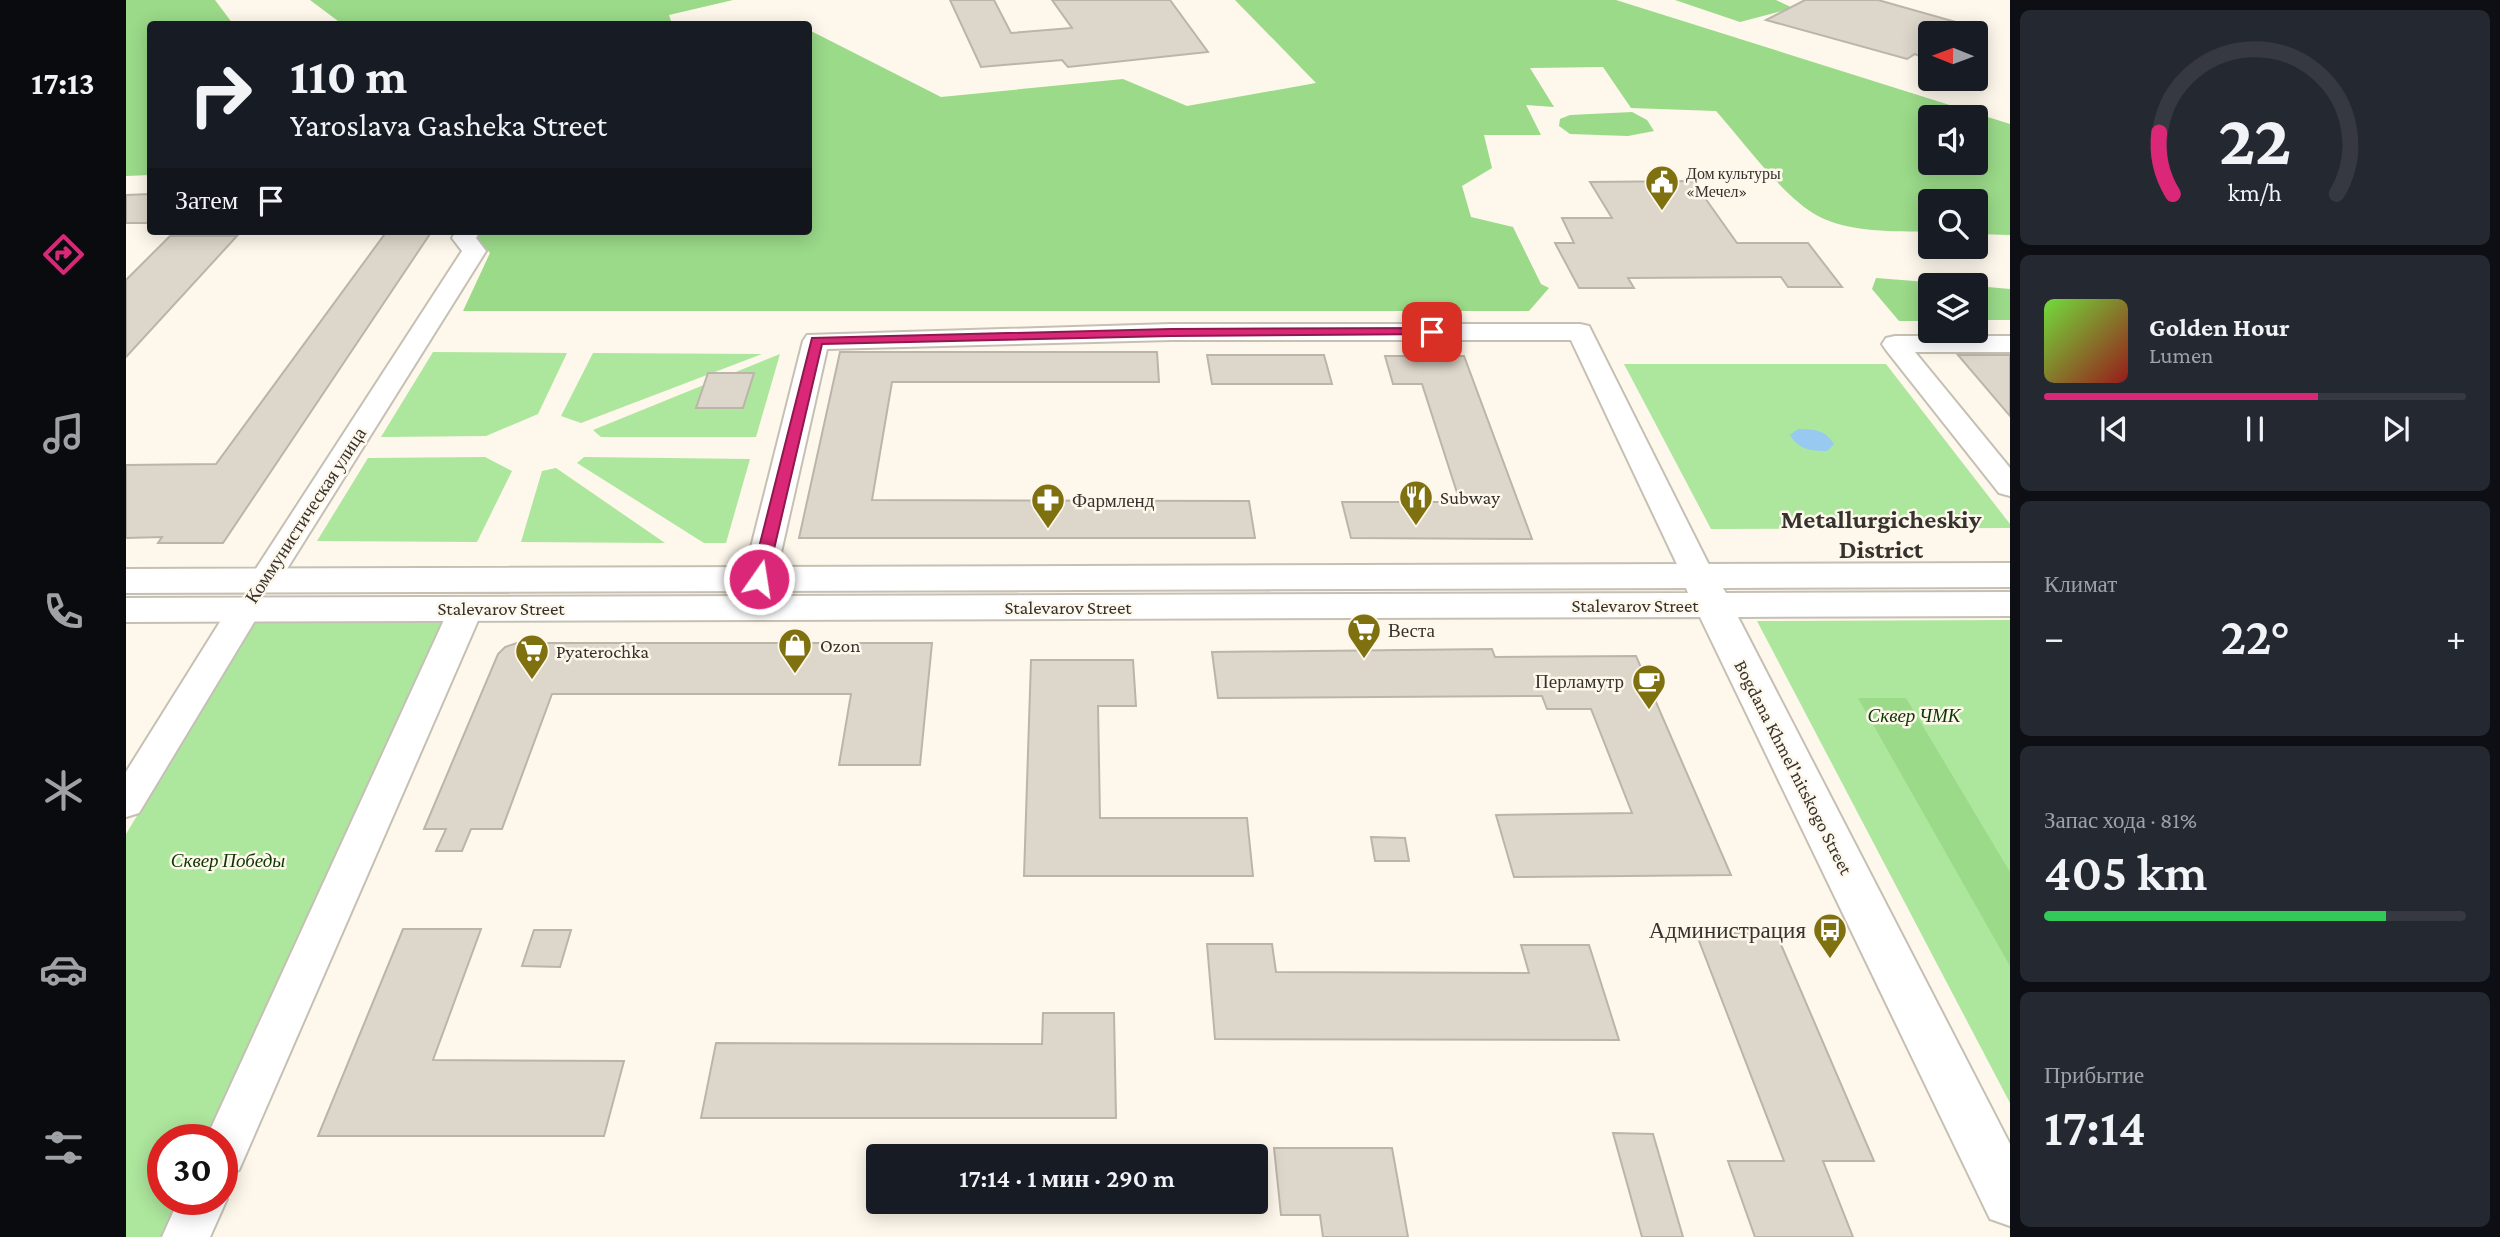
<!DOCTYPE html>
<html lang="ru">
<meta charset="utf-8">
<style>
body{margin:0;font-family:"Crimson Pro",serif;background:#242831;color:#f1f3f6;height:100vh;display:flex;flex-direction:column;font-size:26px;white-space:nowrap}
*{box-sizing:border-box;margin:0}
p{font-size:23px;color:#9ea1a6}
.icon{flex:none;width:38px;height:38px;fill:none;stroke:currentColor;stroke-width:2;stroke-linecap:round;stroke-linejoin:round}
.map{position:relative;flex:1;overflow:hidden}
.panel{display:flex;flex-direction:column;gap:10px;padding:10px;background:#0d0f14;width:490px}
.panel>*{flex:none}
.hud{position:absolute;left:21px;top:21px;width:665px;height:214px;border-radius:7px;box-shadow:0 4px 18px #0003;background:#171b24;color:#f1f3f6;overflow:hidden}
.needle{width:46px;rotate:271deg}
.tools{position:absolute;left:1792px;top:21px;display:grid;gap:14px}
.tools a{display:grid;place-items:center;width:70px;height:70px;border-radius:7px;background:#171b24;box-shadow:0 4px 18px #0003;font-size:35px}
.speed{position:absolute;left:21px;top:1124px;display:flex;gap:14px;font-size:35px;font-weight:700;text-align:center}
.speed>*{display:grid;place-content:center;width:91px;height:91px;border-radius:50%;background:#171b24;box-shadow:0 4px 18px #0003;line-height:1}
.speed .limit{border:10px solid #d22;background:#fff;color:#111}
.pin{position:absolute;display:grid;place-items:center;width:60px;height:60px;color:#fff;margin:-30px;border-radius:14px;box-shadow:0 4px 10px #0006}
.me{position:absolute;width:77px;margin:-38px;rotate:13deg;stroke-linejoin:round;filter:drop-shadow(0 0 5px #0008)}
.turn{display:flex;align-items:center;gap:24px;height:147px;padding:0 28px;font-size:32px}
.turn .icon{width:91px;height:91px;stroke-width:2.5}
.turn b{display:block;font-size:49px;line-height:60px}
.then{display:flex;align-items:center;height:66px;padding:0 28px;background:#0003;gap:14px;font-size:26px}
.big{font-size:52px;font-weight:600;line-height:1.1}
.panel .widget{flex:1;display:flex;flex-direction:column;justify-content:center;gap:10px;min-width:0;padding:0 24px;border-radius:10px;background:#242831}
.panel .dial{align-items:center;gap:0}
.dial svg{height:182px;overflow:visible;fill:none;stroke:#363941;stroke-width:7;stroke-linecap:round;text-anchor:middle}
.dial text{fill:#f1f3f6;stroke:none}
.song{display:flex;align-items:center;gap:21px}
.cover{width:84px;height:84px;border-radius:10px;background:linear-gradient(135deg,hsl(100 70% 55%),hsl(0 70% 35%))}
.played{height:7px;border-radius:4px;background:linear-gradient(90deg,#db2777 65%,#363941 65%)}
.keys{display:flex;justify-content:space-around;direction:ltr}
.heat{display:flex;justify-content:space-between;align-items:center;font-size:38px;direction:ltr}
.charge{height:10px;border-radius:5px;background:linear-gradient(90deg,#34c759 81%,#363941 0)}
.trip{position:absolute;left:740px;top:1144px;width:402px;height:70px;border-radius:7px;background:#171b24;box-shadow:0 4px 18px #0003;font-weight:600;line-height:70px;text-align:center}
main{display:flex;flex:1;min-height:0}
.tab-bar{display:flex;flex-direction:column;width:126px;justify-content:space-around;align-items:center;background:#090b0e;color:#9ea1a6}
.tab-bar .icon{width:49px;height:49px}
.tab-bar .on{color:#db2777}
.tab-bar b{font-size:32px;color:#f1f3f6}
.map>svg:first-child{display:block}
.green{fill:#ade69d}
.forest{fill:#9bda89;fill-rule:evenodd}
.water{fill:#98c9f1}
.building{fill:#ddd6ca;stroke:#bbb5a9;stroke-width:2}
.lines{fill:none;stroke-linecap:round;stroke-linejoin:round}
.minor-casing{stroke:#c6c0b4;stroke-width:4}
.major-casing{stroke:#c6c0b4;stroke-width:4}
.minor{fill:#fff;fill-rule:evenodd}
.major{fill:#fff;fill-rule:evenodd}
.route{fill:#db2777;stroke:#8e194d;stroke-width:2}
.labels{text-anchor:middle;stroke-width:5;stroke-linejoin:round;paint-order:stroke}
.far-poi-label{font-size:16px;fill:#36332e;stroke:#fef7eb;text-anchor:start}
.poi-label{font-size:19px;fill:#36332e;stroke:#fef7eb;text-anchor:start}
.street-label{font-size:19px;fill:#36332e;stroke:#fef7eb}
.park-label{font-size:19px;font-style:italic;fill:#0c3600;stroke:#fef7eb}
.near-poi-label{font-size:23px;fill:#36332e;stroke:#fef7eb;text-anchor:end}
.district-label{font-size:26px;font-weight:bold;fill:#36332e;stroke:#fef7eb}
</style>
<main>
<nav class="tab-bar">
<b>17:13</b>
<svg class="icon on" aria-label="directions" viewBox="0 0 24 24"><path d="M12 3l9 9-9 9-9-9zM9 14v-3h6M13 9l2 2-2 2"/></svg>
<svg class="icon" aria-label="music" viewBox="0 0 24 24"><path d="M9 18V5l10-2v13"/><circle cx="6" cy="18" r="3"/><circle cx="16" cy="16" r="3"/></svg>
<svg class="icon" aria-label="phone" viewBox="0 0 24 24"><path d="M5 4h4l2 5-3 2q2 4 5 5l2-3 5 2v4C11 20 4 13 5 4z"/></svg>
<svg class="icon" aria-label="climate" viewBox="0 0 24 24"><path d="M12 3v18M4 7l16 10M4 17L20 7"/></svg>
<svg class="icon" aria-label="car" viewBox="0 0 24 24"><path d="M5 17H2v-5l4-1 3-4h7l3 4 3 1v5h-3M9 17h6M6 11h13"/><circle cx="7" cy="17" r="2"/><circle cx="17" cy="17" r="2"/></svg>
<svg class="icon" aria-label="filters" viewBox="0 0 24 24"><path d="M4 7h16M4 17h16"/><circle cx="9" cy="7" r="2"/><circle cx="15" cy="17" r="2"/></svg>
</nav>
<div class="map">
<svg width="1884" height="1237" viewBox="0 0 1884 1237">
<rect width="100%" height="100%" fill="#fef7eb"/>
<!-- green -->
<path class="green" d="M307 352 441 353 412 414 360 436 255 437Z
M467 353 636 354 455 423 435 416Z
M654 354 630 437H475L467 430Z
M1498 364H1760L1884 524V528L1585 529Z
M359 457 386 471 351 542 191 541 242 458Z
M458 457 624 459 600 543H578L451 463Z
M430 468 539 543 395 542 416 471Z
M1884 620V1103L1631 621Z
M322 621 84 1139H37V1199H57L40 1237H0V834L128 622Z"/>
<!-- forest -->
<path class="forest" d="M0 0H89L107 24H24V175L0 176Z
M184 0H607L543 15 546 24H216Z
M1109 0H1490L1884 124V235L1850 234V201H1804V232C1769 231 1724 233 1692 216 1658 198 1617 141 1590 111L1505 108 1477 67 1404 68 1428 107 1400 105 1415 135H1358L1366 168 1336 186 1345 217 1387 227 1415 284 1423 288 1403 311H337L364 253 346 231H682L683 30 815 97 997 79 1061 106 1190 83ZM1804 117H1850V163H1804Z
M1549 0H1650L1667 8 1614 22Z
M1506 112 1521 120 1528 131 1502 136 1444 134 1433 126 1434 119 1444 115Z
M1750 278 1840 285H1804V321H1773L1746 289Z
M1850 286 1884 289V320H1850Z
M1732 698H1780L1884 872V966Z"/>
<!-- water -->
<path class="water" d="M1672 429C1688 429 1699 430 1708 444L1701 451C1685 451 1673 450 1664 435Z"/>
<!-- building -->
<path class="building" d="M824 0H868L885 33 946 28 926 0H1044L1082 52 942 67 936 60 855 67Z
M1679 0H1752L1851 28 1850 33H1804V61L1789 54 1781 59 1640 20Z
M1567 181 1611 243H1682L1716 287H1662L1655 277 1502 278 1508 288H1453L1429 243H1448L1436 218H1486L1464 182Z
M24 194V223H0V195Z
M261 231H306L97 543H32L36 537 0 538V465L90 464Z
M44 236H111L0 357V280Z
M714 352H1031L1033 382H766L746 500 1123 501 1129 538H673Z
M1081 355H1198L1206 384H1086Z
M1832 355H1884V416Z
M1259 356H1338L1406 539 1225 538 1216 502H1334L1296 384H1267Z
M582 373H628L617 408H570Z
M391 643H806L794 765H713L725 694H426L376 829H345L336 851H310L320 829H298L372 654 379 647Z
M1366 649 1369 657 1510 656 1605 875 1388 877 1370 815 1506 813 1465 709H1421L1416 696 1092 698 1086 652Z
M905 660H1007L1010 706H972L974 818H1121L1127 876H898Z
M1245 837 1279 838 1283 861H1249Z
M277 929H355L307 1060 498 1061 478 1136H192Z
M408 930H445L434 967 396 966Z
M1570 933H1650L1748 1161H1697L1727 1237H1629L1602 1161H1658Z
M1081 944H1146L1150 972 1403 973 1395 945H1463L1493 1040 1089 1039Z
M917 1013H988L990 1118H575L590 1043 916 1044Z
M1487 1133 1527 1134 1557 1237H1516Z
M1148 1148H1266L1282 1237H1197L1194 1215H1155Z"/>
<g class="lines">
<!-- minor casing -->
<g class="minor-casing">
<path id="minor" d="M330 231H354L350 238 360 251 149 588 138 591 127 588 122 581 336 251 326 238Z
M1045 324H1454L1463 326 1589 577 1584 584 1573 587 1562 584 1557 577 1445 340H1045L701 349 649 579 644 586 633 589 622 586 617 579 677 341 681 335Z
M1769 336H1884V352H1789L1884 468V496L1873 493 1760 350 1756 344 1760 338Z
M119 598 131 601 136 609 13 813 0 817V772L107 601Z
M340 598 352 601 357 609 113 1170 96 1176V1139H80L323 609 328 601Z
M96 1188 101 1199 84 1237H36L53 1199H96Z"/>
</g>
<!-- major casing -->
<g class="major-casing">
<path id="major" d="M1884 563V587L1597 588 1600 593 1884 592V616L1612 617 1884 1144V1226L1864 1219 1574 617 0 622V598L1562 593 1560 588 0 593V569Z"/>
</g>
<!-- minor -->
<use href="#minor" class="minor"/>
<!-- major -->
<use href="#major" class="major"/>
</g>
<!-- route -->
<path class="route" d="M1306 328 1310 329V334L1045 336 696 344 641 579 633 584 625 579 686 338 1045 329Z"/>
<!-- icons -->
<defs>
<g id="civic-pin" transform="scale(1.75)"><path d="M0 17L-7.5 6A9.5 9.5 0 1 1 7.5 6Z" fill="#7f7110" stroke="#fef7eb"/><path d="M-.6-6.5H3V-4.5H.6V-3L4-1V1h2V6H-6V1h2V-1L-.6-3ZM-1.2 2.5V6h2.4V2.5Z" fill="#fff"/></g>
<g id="restaurant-pin" transform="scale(1.75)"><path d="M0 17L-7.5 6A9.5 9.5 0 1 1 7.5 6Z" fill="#7f7110" stroke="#fef7eb"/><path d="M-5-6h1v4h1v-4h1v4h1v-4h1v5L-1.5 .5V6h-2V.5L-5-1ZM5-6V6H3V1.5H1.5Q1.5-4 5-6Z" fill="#fff"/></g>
<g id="pharmacy-pin" transform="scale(1.75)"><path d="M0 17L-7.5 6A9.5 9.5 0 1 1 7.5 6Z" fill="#7f7110" stroke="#fef7eb"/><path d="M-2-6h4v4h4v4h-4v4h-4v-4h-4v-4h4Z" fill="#fff"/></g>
<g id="supermarket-pin" transform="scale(1.75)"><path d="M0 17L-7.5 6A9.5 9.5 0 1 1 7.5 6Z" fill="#7f7110" stroke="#fef7eb"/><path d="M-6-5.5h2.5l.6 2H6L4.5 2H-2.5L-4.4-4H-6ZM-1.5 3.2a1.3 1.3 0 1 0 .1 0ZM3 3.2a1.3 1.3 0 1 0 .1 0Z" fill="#fff"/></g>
<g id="shop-pin" transform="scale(1.75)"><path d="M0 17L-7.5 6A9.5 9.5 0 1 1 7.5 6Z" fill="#7f7110" stroke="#fef7eb"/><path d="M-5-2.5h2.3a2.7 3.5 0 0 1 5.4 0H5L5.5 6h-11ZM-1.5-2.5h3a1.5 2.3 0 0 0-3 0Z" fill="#fff"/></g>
<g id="cafe-pin" transform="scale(1.75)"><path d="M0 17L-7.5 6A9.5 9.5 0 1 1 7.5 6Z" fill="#7f7110" stroke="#fef7eb"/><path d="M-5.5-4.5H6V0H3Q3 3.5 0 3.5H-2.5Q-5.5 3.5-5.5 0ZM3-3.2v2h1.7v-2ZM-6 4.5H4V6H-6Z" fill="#fff"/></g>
<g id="bus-pin" transform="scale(1.75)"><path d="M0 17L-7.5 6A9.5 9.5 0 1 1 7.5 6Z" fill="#7f7110" stroke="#fef7eb"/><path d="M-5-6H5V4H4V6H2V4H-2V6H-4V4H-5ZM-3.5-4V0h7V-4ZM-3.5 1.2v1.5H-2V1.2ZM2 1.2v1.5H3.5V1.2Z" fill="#fff"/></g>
</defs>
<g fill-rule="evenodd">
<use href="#civic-pin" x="1536" y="182"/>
<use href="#restaurant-pin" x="1290" y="497"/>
<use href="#pharmacy-pin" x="922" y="500"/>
<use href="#supermarket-pin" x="1238" y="630"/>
<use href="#shop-pin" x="669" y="645"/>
<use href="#supermarket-pin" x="406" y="651"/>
<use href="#cafe-pin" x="1523" y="681"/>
<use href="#bus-pin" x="1704" y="930"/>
</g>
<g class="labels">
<!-- far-poi labels -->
<g class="far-poi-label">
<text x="1560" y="179">Дом культуры<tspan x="1560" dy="18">«Мечел»</tspan></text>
</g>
<!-- poi labels -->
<g class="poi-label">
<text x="1314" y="504">Subway</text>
<text x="946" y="507">Фармленд</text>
<text x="1262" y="637">Веста</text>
<text x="694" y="652">Ozon</text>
<text x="430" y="658">Pyaterochka</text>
<text x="1498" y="688" text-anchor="end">Перламутр</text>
</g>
<!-- street labels -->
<g class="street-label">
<text transform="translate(179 515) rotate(-57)" y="7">Коммунистическая улица</text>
<text x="1509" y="612">Stalevarov Street</text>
<text x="942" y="614">Stalevarov Street</text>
<text x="375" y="615">Stalevarov Street</text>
<text transform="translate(1668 767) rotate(63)" y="7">Bogdana Khmel'nitskogo Street</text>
</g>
<!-- park labels -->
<g class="park-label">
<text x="1788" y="722">Сквер ЧМК</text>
<text x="102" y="867">Сквер Победы</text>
</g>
<!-- near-poi labels -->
<g class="near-poi-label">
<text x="1680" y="938">Администрация</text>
</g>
<!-- district labels -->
<g class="district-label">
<text x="1755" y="528">Metallurgicheskiy<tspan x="1755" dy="30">District</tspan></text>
</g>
</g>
</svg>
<div class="tools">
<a><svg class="needle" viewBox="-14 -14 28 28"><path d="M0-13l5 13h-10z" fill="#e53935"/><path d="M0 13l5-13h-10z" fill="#9ea1a6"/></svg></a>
<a><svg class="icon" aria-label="sound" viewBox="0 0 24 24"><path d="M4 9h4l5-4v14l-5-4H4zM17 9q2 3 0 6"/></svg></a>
<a><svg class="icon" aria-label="search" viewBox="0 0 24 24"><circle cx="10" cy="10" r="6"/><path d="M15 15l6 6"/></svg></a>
<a><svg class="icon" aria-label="layers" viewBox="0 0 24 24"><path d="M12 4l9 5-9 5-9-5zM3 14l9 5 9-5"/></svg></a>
</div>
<div class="speed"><div class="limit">30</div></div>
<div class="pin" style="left:1306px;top:332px;background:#d93025"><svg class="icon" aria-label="arrive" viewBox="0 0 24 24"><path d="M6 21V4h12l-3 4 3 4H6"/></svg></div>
<svg class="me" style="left:633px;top:579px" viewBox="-20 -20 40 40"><circle r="17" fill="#db2777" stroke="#fff" stroke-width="3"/><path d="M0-11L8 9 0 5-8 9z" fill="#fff"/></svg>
<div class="trip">17:14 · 1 мин · 290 m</div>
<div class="hud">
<div class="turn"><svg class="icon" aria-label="right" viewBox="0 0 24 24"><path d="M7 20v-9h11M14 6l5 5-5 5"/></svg><div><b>110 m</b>Yaroslava Gasheka Street</div></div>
<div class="then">Затем<svg class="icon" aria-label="arrive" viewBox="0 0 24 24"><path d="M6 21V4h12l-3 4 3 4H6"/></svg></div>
</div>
</div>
<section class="panel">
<div class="widget dial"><svg viewBox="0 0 100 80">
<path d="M14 69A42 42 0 1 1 86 69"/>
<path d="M14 69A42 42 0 0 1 8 42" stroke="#db2777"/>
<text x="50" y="56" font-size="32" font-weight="700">22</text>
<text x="50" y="72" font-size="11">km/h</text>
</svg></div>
<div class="widget">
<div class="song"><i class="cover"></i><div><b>Golden Hour</b><p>Lumen</p></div></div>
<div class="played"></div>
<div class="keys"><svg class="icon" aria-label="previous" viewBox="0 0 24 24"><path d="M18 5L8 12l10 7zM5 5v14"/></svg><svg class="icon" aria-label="pause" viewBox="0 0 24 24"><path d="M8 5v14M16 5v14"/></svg><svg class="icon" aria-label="next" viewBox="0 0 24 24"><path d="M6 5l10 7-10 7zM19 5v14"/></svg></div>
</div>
<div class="widget"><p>Климат</p>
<div class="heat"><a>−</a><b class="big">22°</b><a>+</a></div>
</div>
<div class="widget"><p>Запас хода · 81%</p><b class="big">405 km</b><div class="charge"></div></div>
<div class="widget"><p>Прибытие</p><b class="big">17:14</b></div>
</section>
</main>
